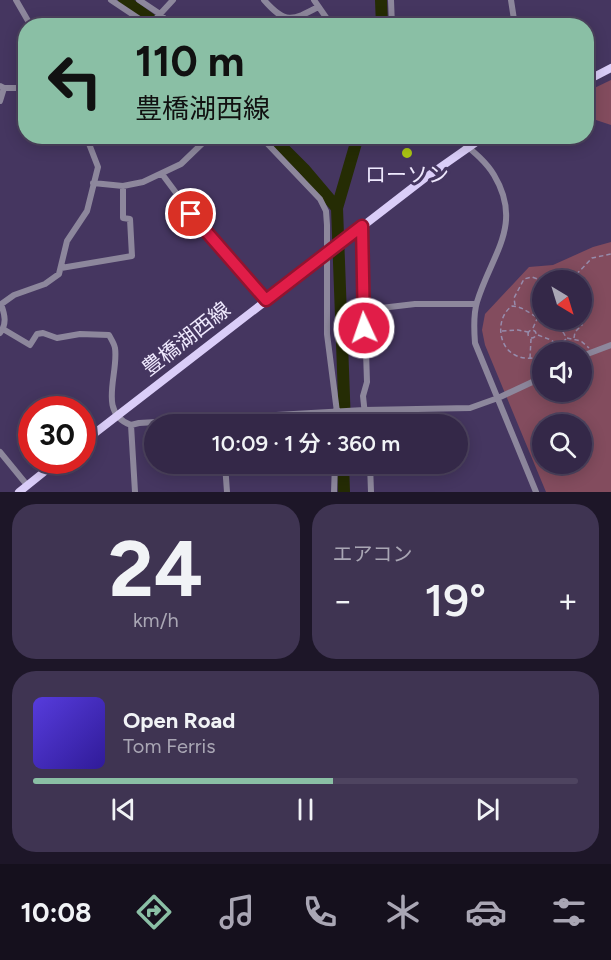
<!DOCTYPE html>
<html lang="ja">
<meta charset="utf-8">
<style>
body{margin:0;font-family:Figtree,"Noto Sans JP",sans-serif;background:#3f3452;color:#f1f3f6;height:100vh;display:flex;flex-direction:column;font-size:22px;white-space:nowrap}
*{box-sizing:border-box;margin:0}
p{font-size:20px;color:#a9a6b4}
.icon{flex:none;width:33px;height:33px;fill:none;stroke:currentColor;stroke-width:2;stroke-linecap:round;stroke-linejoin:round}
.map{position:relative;height:492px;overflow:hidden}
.panel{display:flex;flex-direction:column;gap:12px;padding:12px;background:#1d1628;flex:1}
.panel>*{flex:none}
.guide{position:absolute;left:18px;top:18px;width:576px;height:126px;border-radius:24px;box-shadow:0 3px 15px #0003,0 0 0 2px #4e4460;background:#8abfa5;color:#111;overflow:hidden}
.needle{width:39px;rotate:142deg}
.fabs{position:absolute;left:532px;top:270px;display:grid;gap:12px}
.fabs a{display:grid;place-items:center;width:60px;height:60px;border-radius:50%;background:#342848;box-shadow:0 3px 15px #0003,0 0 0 2px #4e4460;font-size:30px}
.speed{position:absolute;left:18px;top:396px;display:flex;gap:12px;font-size:30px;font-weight:700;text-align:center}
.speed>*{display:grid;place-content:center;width:78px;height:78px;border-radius:50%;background:#342848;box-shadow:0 3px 15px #0003,0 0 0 2px #4e4460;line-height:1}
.speed .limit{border:9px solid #d22;background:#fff;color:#111}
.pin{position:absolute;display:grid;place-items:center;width:51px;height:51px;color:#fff;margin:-26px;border:3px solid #fff;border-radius:50%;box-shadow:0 2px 6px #0007}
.me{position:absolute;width:66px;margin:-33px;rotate:357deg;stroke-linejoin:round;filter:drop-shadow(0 0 4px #0008)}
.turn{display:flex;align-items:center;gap:21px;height:126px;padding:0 18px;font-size:27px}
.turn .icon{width:78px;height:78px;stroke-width:2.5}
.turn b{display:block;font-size:42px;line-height:51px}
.big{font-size:45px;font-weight:600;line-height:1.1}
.panel .card{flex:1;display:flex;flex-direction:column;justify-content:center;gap:9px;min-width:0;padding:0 21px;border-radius:24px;background:#3f3452}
.panel .dial{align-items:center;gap:0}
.dial b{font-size:78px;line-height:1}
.song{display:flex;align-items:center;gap:18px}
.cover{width:72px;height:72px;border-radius:9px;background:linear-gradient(135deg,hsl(250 70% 55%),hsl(250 70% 35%))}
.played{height:6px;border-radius:3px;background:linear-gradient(90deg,#8abfa5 55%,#4e4460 55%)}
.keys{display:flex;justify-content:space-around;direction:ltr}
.heat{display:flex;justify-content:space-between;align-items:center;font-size:33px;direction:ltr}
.panel .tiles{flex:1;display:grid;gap:12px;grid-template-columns:1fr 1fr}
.card:last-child{grid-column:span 2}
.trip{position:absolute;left:144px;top:414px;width:324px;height:60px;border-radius:30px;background:#342848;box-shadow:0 3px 15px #0003,0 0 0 2px #4e4460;font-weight:600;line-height:60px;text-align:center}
.tabs{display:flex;height:96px;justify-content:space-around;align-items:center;background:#15101d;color:#a9a6b4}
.tabs .icon{width:42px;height:42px}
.tabs .selected{color:#8abfa5}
.tabs b{font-size:27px;color:#f1f3f6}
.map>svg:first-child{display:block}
.green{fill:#834c5e;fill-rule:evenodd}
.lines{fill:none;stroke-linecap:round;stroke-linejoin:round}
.river{stroke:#252c04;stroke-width:12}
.path{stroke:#978cac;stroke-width:1.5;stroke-dasharray:4.5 3;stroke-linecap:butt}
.minor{stroke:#8d879c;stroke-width:6}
.major{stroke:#dacdf8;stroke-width:8}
.route-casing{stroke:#92132f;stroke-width:15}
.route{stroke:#e11d48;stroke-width:10}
.poi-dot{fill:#abc614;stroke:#453660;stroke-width:2}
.labels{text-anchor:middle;stroke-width:6;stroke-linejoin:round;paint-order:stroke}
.poi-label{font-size:21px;fill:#eee8fd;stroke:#453660}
.street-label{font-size:21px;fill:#eee8fd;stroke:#453660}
</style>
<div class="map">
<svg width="611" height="492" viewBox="0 0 611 492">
<rect width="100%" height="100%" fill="#453660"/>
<!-- green -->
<path class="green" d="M611 80V125L587 117 586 92Z
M611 242V492H546L485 345 482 330 485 314 529 267 553 265 593 247ZM543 280H582V320H543ZM543 352H582V392H543ZM543 424H582V464H543Z"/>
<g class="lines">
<!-- river -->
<path class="river" d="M124 0 160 26
M381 0 382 26
M271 136 304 169 337 208
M345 424 337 208 358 136
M343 464 344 492"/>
<!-- path -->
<path class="path" d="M571 280 592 258 611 254
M515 305 514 298 524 279 532 277 543 281
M543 319C532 317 524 306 512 306 496 317 497 346 515 355 524 360 534 358 543 356
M544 320C553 324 563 328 566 338
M533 328 537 319
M528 334a4 4 0 1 1 8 0a4 4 0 1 1-8 0Z
M502 331 518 330 528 332
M538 335 551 340 560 347
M567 338 581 341 589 348
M574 338 575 332 582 325V320
M553 352 566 339
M530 358 531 339"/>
<!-- minor -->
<path class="minor" d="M16 0 31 26
M111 0 150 26
M139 0 160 14 172 26
M264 0C285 24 292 21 318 7
M314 0 332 26
M391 0 392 26
M511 0 515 26
M149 26 173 0
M0 86 4 88H26
M0 101 4 88
M260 136 320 199 326 211 327 225V334L337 412 336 424
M455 136C469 148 485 160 494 175 524 225 491 255 477 302 473 315 474 330 475 343L536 492
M162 174 206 233 266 300
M93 183 123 186 143 182 181 164 210 136
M362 226 367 382 363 396 366 424
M61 268 132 256 130 219 123 218V186
M0 305 14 295 45 284 59 274 67 241 87 211 98 167 86 136
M364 310 415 304H476
M3 329 30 345 37 334 43 333 57 338 80 334 109 335C111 339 114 343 115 348 119 374 97 413 131 425L139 423 364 410 470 408 498 398 543 377
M0 333C7 324 5 315 1 304
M582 356 611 345
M131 425 135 492
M0 452 27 485
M225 464 227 492
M370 464 371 492
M334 492 335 464"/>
<!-- major -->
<path class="major" d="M586 81 611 68
M82 443 425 178 485 136
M19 492 59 460"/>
</g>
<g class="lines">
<!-- route casing -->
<g class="route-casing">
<path id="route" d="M191 214 266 300 362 226 364 328"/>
</g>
<!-- route -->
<use href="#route" class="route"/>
</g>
<!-- markers -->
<circle class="poi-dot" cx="407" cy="153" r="6"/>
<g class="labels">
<!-- poi labels -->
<g class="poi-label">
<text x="407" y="182">ローソン</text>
</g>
<!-- street labels -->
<g class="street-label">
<text transform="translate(186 339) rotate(-38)" y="7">豊橋湖西線</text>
</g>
</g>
</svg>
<div class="fabs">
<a><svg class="needle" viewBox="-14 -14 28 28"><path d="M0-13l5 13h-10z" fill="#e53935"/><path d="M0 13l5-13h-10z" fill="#a9a6b4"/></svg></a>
<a><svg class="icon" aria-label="sound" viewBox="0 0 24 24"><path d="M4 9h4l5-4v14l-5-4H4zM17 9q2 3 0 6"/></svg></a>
<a><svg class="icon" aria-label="search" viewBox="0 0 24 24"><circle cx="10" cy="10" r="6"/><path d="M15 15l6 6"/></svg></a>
</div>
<div class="speed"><div class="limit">30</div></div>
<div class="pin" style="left:191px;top:214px;background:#d93025"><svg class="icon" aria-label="arrive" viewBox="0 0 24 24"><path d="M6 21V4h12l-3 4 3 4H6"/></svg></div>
<svg class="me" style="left:364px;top:328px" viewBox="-20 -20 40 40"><circle r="17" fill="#e11d48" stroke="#fff" stroke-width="3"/><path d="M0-11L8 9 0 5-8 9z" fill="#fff"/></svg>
<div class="trip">10:09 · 1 分 · 360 m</div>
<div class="guide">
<div class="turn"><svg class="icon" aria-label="left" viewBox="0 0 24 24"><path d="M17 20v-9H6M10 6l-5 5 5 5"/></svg><div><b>110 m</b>豊橋湖西線</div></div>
</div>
</div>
<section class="panel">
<div class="tiles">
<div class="card dial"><b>24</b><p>km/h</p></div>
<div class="card"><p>エアコン</p>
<div class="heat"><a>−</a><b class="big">19°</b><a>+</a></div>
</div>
<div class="card">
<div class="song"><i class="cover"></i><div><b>Open Road</b><p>Tom Ferris</p></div></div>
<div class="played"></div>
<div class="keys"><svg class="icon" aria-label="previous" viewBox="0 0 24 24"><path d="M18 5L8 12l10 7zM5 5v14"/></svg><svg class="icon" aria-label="pause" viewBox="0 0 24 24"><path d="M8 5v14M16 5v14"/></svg><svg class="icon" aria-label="next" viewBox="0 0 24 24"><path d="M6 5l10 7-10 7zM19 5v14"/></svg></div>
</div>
</div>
</section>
<nav class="tabs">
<b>10:08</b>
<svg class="icon selected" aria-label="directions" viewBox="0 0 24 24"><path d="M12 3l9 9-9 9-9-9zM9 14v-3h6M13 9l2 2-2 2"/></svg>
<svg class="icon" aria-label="music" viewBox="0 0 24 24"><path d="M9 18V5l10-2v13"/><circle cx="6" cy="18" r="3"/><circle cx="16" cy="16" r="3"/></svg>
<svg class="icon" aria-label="phone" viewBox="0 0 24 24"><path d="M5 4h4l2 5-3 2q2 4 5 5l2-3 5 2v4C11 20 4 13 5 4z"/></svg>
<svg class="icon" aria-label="climate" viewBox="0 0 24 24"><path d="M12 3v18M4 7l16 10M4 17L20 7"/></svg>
<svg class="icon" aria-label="car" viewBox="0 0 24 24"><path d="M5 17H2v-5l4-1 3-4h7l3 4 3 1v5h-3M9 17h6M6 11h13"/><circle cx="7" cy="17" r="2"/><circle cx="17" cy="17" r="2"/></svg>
<svg class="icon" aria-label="filters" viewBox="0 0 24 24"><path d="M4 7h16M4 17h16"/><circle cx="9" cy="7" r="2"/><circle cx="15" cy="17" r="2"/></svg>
</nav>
